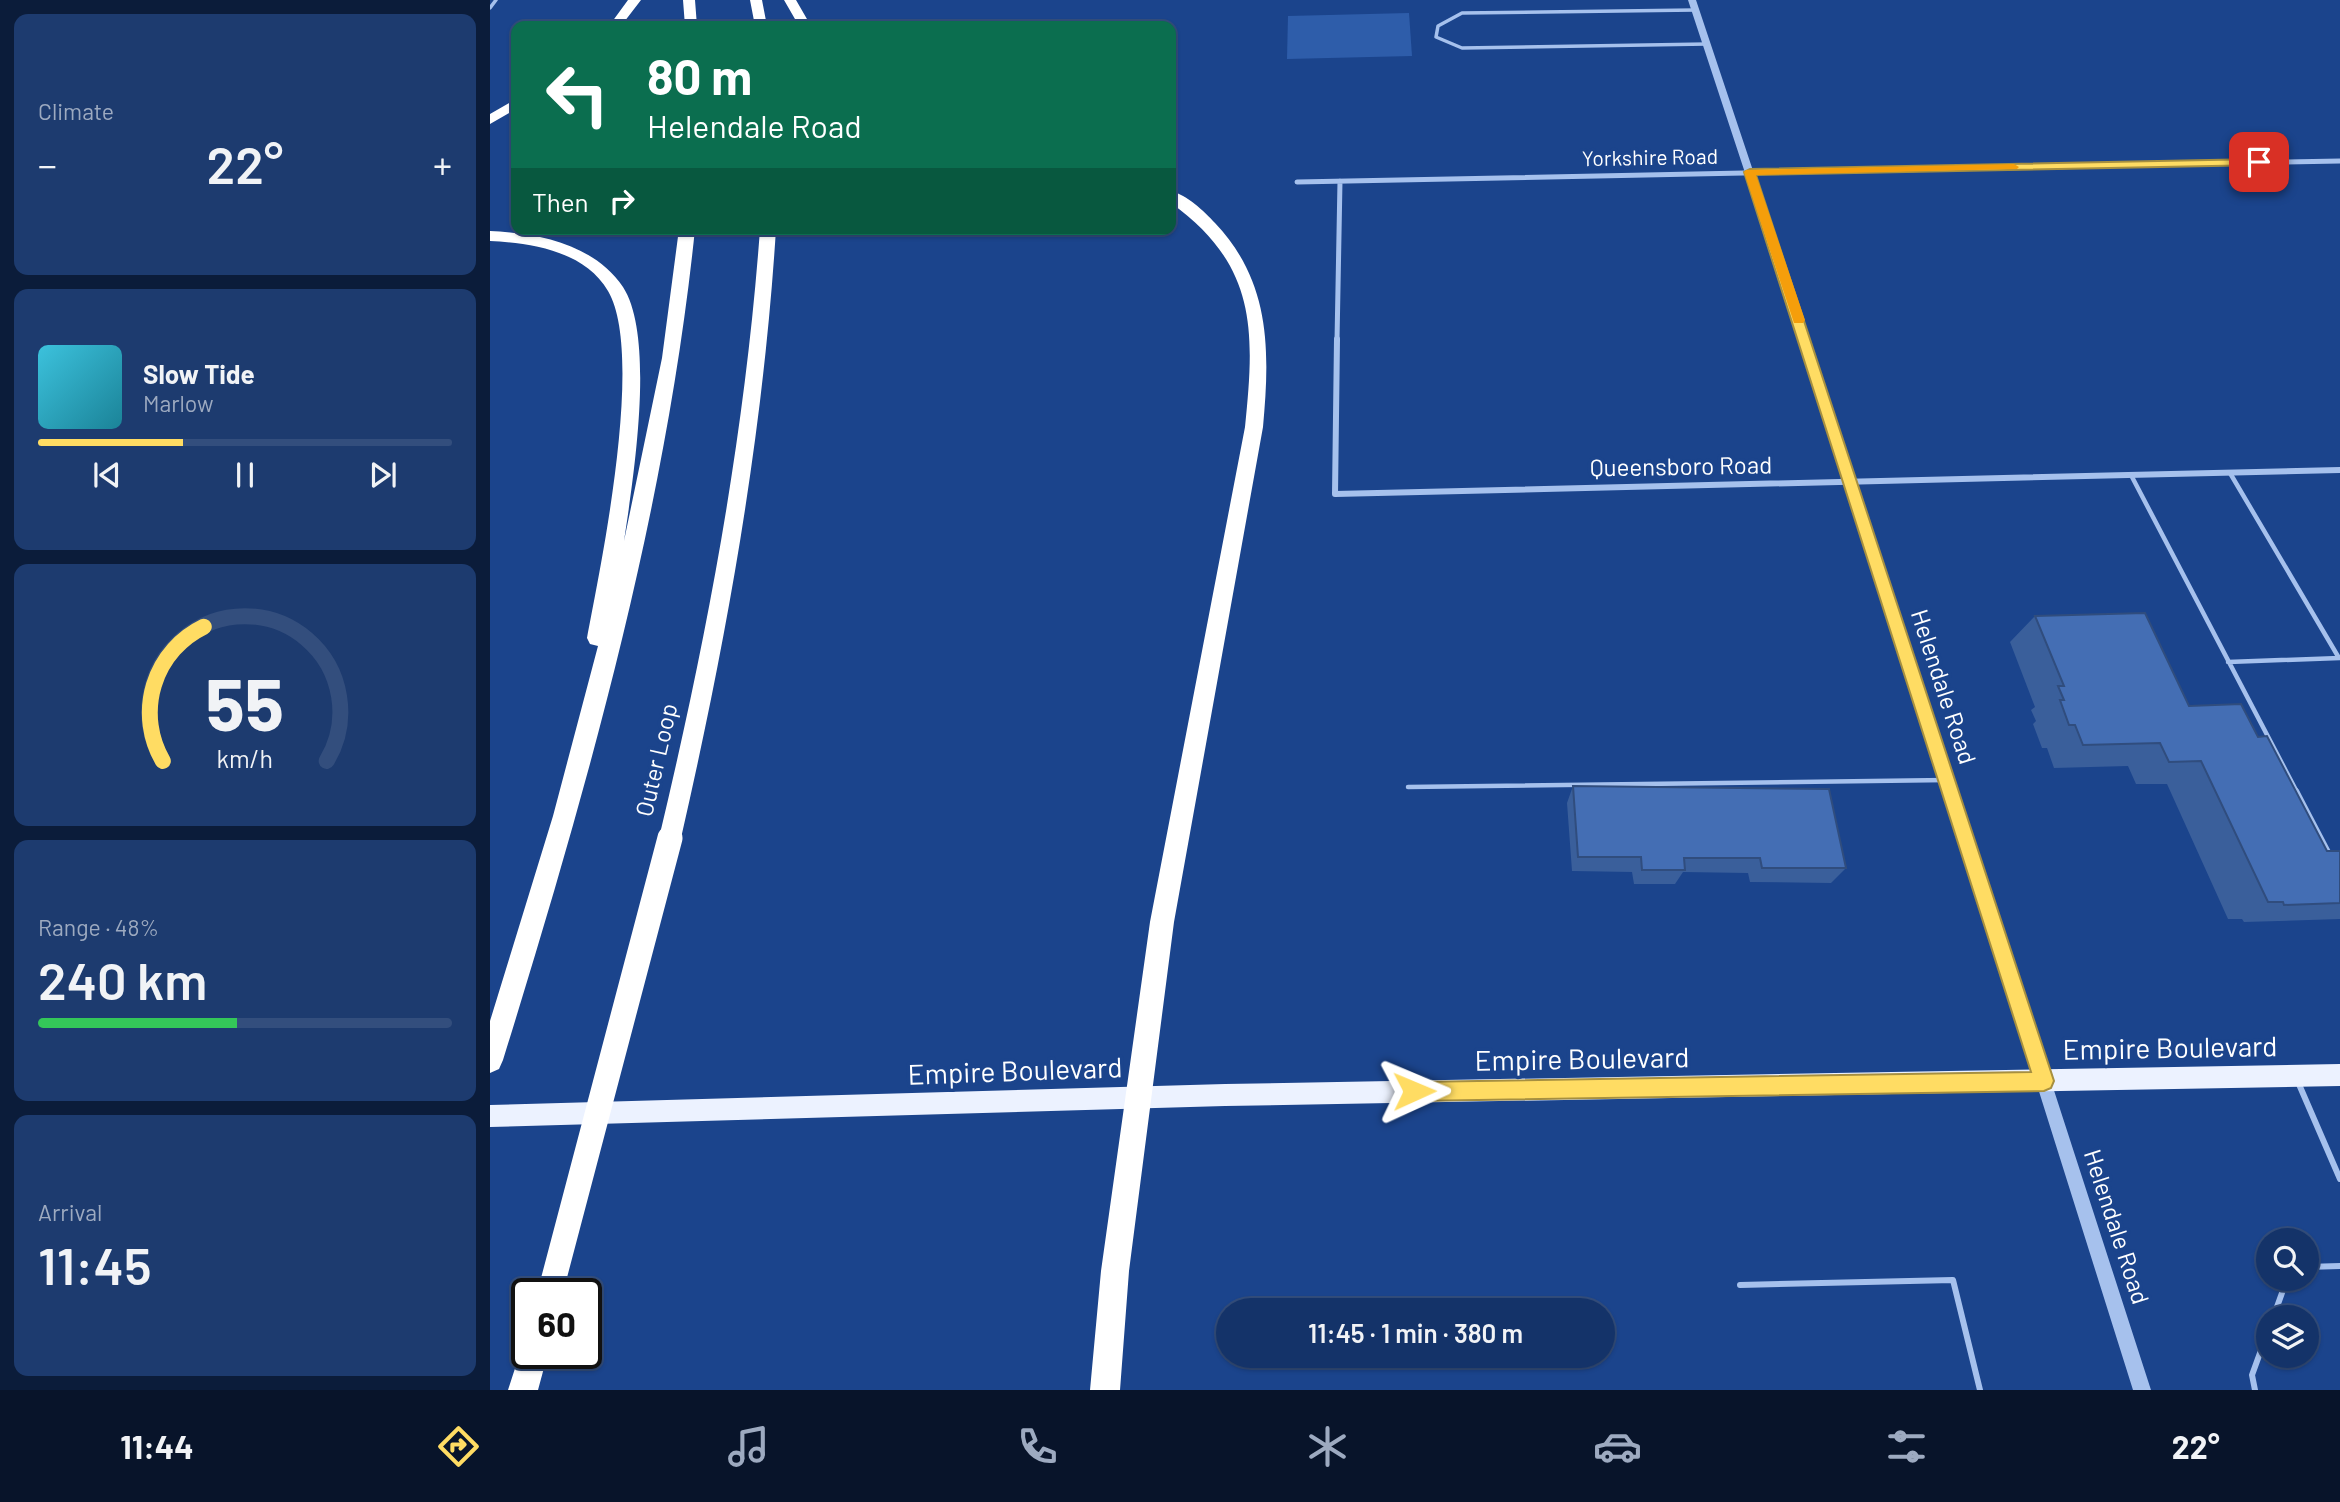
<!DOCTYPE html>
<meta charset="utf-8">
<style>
body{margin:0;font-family:Barlow,sans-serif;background:#1d3b6f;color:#f1f3f6;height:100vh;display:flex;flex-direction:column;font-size:26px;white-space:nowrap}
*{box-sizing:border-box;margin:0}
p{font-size:23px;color:#9daac0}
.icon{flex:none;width:38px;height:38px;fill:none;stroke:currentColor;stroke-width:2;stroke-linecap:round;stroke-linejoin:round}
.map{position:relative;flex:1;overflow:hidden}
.side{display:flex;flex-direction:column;gap:14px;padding:14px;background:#0b1c3a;width:490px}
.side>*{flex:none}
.hud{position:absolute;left:21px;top:21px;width:665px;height:214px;border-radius:14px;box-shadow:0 2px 5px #0004,0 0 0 2px #334e7d;background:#0b6e4f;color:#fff;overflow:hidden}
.controls{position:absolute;left:1766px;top:1228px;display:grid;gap:14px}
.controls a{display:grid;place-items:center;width:63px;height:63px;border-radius:50%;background:#143369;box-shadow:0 2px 5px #0004,0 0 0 2px #334e7d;font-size:35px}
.speed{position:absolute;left:21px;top:1278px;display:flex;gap:14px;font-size:35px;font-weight:700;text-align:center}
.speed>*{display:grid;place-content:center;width:91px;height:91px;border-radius:50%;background:#143369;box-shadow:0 2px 5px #0004,0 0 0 2px #334e7d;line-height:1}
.speed .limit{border:4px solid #111;border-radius:10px;background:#fff;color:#111}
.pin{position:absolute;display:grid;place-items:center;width:60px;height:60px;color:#fff;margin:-30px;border-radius:14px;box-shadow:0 4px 10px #0006}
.me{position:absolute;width:77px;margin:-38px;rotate:89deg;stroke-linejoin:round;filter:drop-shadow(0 0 5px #0008)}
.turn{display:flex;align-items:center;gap:24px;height:147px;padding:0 21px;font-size:32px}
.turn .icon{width:91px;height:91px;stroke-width:2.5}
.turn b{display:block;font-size:49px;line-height:60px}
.then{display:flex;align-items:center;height:66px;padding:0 21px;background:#0003;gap:14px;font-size:26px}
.big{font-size:52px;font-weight:600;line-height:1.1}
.side .widget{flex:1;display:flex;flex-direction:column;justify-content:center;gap:10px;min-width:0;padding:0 24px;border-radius:14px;background:#1d3b6f}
.side .dial{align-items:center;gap:0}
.dial svg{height:182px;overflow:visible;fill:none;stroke:#334e7d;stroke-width:7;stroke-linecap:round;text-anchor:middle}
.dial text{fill:#f1f3f6;stroke:none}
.song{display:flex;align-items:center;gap:21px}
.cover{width:84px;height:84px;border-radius:10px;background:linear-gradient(135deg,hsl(190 70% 55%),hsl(190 70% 35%))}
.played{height:7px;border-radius:4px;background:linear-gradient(90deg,#ffdc63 35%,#334e7d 35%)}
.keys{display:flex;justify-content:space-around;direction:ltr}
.heat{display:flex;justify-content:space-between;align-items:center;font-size:38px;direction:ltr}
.charge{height:10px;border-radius:5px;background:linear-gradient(90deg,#34c759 48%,#334e7d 0)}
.trip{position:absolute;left:726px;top:1298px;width:399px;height:70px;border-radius:35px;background:#143369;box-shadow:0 2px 5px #0004,0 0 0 2px #334e7d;font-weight:600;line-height:70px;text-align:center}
.menu{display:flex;height:112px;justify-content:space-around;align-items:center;background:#08142a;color:#9daac0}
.menu .icon{width:49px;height:49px}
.menu .current{color:#ffdc63}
.menu b{font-size:32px;color:#f1f3f6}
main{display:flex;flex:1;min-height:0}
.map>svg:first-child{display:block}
.green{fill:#2e5daa}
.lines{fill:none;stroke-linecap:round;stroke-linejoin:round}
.service-far2{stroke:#a6c1ed;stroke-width:3.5}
.service-far1{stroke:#a6c1ed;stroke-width:4.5}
.service{stroke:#a6c1ed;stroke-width:6}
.minor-far1{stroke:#a6c1ed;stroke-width:5}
.minor{stroke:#a6c1ed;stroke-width:6}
.tertiary{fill:#a6c1ed;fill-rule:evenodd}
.primary{fill:#ecf2ff;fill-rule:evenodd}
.motorway{fill:#fff;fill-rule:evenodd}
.motorway-bridge{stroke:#fff;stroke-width:25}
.wall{fill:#3a5f9b}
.building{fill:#446eb4;stroke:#304d7e;stroke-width:2}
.route{fill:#ffdc63;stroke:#a68f40;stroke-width:2}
.slow{fill:#f59e0b}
.labels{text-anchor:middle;stroke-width:7;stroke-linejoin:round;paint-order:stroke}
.far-street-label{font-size:21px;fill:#fff;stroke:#1b448c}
.street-label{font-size:24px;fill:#fff;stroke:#1b448c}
.near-street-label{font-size:28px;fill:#fff;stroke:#1b448c}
</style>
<main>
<section class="side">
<div class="widget"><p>Climate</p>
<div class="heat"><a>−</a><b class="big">22°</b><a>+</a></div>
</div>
<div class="widget">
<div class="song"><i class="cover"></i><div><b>Slow Tide</b><p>Marlow</p></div></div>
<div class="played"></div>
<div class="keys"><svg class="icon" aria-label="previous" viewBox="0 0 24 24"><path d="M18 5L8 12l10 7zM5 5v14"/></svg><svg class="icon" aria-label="pause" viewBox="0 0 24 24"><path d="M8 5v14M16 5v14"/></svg><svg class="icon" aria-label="next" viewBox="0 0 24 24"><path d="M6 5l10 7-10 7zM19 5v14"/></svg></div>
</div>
<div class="widget dial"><svg viewBox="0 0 100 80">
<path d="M14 69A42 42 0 1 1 86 69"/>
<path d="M14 69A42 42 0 0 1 32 10" stroke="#ffdc63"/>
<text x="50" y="56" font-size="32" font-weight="700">55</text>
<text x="50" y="72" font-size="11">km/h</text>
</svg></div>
<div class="widget"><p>Range · 48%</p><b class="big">240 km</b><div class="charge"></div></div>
<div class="widget"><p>Arrival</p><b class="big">11:45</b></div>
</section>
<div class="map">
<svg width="1850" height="1390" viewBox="0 0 1850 1390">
<rect width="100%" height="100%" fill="#1b448c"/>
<!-- green -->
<path class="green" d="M919 13 922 56 797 59 798 16Z"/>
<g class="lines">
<!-- service-far2 -->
<path class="service-far2" d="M0 8 6 0
M1205 10 972 13 948 26 946 37 972 48 1217 44"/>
<!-- service-far1 -->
<path class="service-far1" d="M1740 473 1849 658
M1641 475 1807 792
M1738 662 1850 658
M918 787 1457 780"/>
<!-- service -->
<path class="service" d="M1806 791 1841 858
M1808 1082 1850 1179
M1816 1267 1850 1266
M1250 1285 1463 1280 1490 1390
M1783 1318 1797 1279
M1765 1390 1762 1375 1778 1331"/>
<!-- minor-far1 -->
<path class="minor-far1" d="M807 182 1850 161
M847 341 850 181"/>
<!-- minor -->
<path class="minor" d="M847 339 845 494 1850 470"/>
<!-- tertiary -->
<path class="tertiary" d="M1198 0H1206L1367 482 1661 1390H1643L1357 482Z"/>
<!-- primary -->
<path class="primary" d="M1850 1064V1086L735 1106 0 1127V1105L735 1084Z"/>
<!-- motorway -->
<path class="motorway" d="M138 0H151L131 26H119Z
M193 0H205L207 26H195Z
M260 0H272L277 26H265Z
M294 0H306L321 26H309Z
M26 99V109L0 124V114Z
M681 191C697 195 714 211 725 223 781 282 780 351 773 427L684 922 639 1271 630 1390H600L611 1271 660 922 755 427C765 330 767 265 681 203Z
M189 229H205C176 512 97 789 13 1060L9 1069 0 1073V1021L63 816 108 646 100 644 97 638C111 564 155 354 118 291 95 251 41 243 0 241V231C48 233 104 244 133 287 166 338 143 481 134 541L172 358Z
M270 229H286C273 436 237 637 191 838L188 846 180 849 172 846 169 838C217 637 255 436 270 229Z
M37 1342V1353H58L48 1390H18L30 1353Z"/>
<!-- motorway-bridge -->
<path class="motorway-bridge" d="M60 1293 180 838"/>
</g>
<!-- wall -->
<path class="wall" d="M1545 616 1699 706 1768 737 1837 851H1850V919L1754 922 1752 919H1738L1677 784H1646L1638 766 1564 768 1557 748H1552L1543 724 1546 721 1541 710 1545 707 1520 642Z
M1083 786 1356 868 1341 883 1260 882 1258 873 1193 872 1185 884H1144L1142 872 1082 871 1077 803Z"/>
<!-- building -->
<path class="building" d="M1655 613 1699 706 1751 704 1768 737 1777 736 1837 851H1850V903L1794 905 1793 902H1778L1711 761 1679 762 1670 743 1593 745 1585 725H1579L1570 700H1574L1568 686H1574L1545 616Z
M1083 786 1339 789 1356 868H1272L1270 858H1194L1195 870H1152L1151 857H1088Z"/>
<!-- route -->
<path class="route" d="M1769 159 1775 162 1773 165 1266 175 1564 1081 1561 1088 1554 1091 924 1101 917 1098 914 1091 917 1084 924 1082 1541 1072 1254 172 1260 169Z"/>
<!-- slow -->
<path class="slow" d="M1524 164 1529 167 1527 169 1266 175 1315 320 1313 323H1304L1254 172 1256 170Z"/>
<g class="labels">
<!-- far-street labels -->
<g class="far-street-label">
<text transform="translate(1160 158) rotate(-1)" y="7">Yorkshire Road</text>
</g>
<!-- street labels -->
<g class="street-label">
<text transform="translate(1191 467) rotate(-1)" y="8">Queensboro Road</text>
<text transform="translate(1453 687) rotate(72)" y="8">Helendale Road</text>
<text transform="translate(167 760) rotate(-77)" y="8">Outer Loop</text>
<text transform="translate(1626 1227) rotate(72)" y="8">Helendale Road</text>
</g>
<!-- near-street labels -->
<g class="near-street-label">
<text transform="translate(1680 1048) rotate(-1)" y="10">Empire Boulevard</text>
<text transform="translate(1092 1059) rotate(-1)" y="10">Empire Boulevard</text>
<text transform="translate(525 1071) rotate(-2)" y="10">Empire Boulevard</text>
</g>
</g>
</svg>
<div class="controls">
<a><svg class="icon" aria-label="search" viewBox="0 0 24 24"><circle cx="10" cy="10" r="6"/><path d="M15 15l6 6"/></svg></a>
<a><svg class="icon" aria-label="layers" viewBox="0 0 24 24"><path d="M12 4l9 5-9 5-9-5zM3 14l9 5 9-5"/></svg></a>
</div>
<div class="speed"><div class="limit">60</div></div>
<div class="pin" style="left:1769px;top:162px;background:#d93025"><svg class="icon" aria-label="arrive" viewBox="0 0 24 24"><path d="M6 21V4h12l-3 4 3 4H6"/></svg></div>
<svg class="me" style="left:924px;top:1091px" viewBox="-20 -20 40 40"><path d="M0-17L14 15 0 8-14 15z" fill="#ffdc63" stroke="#fff" stroke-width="4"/></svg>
<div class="trip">11:45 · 1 min · 380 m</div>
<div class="hud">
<div class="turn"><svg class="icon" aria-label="left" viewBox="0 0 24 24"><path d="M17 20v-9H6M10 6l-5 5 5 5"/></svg><div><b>80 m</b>Helendale Road</div></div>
<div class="then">Then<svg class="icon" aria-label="right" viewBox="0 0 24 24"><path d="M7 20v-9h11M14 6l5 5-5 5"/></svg></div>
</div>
</div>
</main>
<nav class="menu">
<b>11:44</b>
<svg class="icon current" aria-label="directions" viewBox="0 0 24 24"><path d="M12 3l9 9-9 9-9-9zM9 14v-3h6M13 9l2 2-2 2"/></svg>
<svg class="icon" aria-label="music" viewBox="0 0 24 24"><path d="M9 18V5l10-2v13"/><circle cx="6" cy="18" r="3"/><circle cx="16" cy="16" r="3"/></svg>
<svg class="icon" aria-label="phone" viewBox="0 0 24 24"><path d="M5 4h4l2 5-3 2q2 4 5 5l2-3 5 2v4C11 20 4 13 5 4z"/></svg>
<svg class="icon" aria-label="climate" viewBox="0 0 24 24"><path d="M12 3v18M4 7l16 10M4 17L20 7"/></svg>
<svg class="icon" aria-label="car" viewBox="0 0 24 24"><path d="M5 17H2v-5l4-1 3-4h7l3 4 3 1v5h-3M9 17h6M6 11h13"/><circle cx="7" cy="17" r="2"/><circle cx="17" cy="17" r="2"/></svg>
<svg class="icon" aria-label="filters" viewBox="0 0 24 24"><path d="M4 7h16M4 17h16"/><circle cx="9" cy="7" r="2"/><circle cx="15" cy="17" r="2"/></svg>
<b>22°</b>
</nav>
